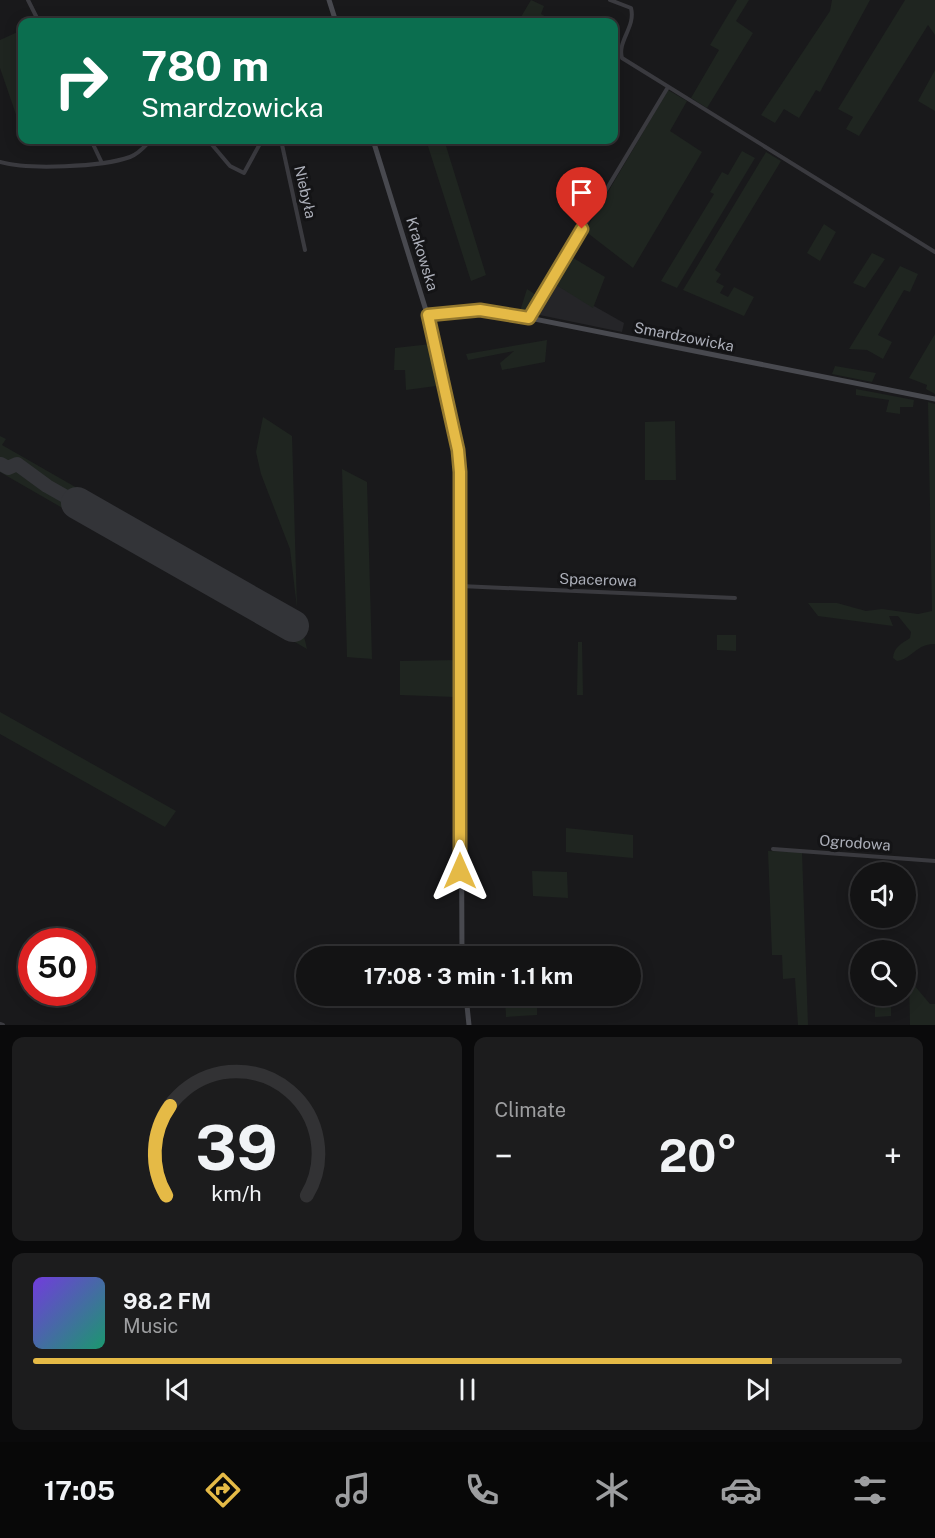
<!DOCTYPE html>
<meta charset="utf-8">
<style>
body{margin:0;font-family:"Public Sans",sans-serif;background:#1c1c1d;color:#f1f3f6;height:100vh;display:flex;flex-direction:column;font-size:22px;white-space:nowrap}
*{box-sizing:border-box;margin:0}
p{font-size:20px;color:#9d9ea0}
.icon{flex:none;width:33px;height:33px;fill:none;stroke:currentColor;stroke-width:2;stroke-linecap:round;stroke-linejoin:round}
.map{position:relative;height:1025px;overflow:hidden}
.drawer{display:flex;flex-direction:column;gap:12px;padding:12px;background:#0a0a0b;flex:1}
.drawer>*{flex:none}
.hud{position:absolute;left:18px;top:18px;width:600px;height:126px;border-radius:12px;box-shadow:0 3px 15px #0003,0 0 0 2px #323234;background:#0b6e4f;color:#fff;overflow:hidden}
.tools{position:absolute;left:850px;top:862px;display:grid;gap:12px}
.tools a{display:grid;place-items:center;width:66px;height:66px;border-radius:50%;background:#131314;box-shadow:0 3px 15px #0003,0 0 0 2px #323234;font-size:30px}
.speed{position:absolute;left:18px;top:928px;display:flex;gap:12px;font-size:30px;font-weight:700;text-align:center}
.speed>*{display:grid;place-content:center;width:78px;height:78px;border-radius:50%;background:#131314;box-shadow:0 3px 15px #0003,0 0 0 2px #323234;line-height:1}
.speed .limit{border:9px solid #d22;background:#fff;color:#111}
.pin{position:absolute;display:grid;place-items:center;width:51px;height:51px;color:#fff;margin:-62px -26px;border-radius:50% 50% 50% 0;rotate:-45deg;box-shadow:0 0 6px #0007}
.pin .icon{rotate:45deg}
.me{position:absolute;width:66px;margin:-33px;rotate:0deg;stroke-linejoin:round;filter:drop-shadow(0 0 4px #0008)}
.turn{display:flex;align-items:center;gap:21px;height:126px;padding:0 24px;font-size:27px}
.turn .icon{width:78px;height:78px;stroke-width:2.5}
.turn b{display:block;font-size:42px;line-height:51px}
.big{font-size:45px;font-weight:700;line-height:1.1}
.drawer .widget{flex:1;display:flex;flex-direction:column;justify-content:center;gap:9px;min-width:0;padding:0 21px;border-radius:12px;background:#1c1c1d}
.drawer .dial{align-items:center;gap:0}
.dial svg{height:156px;overflow:visible;fill:none;stroke:#323234;stroke-width:7;stroke-linecap:round;text-anchor:middle}
.dial text{fill:#f1f3f6;stroke:none}
.song{display:flex;align-items:center;gap:18px}
.cover{width:72px;height:72px;border-radius:9px;background:linear-gradient(135deg,hsl(260 70% 55%),hsl(160 70% 35%))}
.played{height:6px;border-radius:3px;background:linear-gradient(90deg,#e5ba46 85%,#323234 85%)}
.keys{display:flex;justify-content:space-around;direction:ltr}
.heat{display:flex;justify-content:space-between;align-items:center;font-size:33px;direction:ltr}
.drawer .tiles{flex:1;display:grid;gap:12px;grid-template-columns:1fr 1fr}
.widget:last-child{grid-column:span 2}
.trip{position:absolute;left:296px;top:946px;width:345px;height:60px;border-radius:30px;background:#131314;box-shadow:0 3px 15px #0003,0 0 0 2px #323234;font-weight:700;line-height:60px;text-align:center}
.tabs{display:flex;height:96px;justify-content:space-around;align-items:center;background:#080808;color:#9d9ea0}
.tabs .icon{width:42px;height:42px}
.tabs .active{color:#e5ba46}
.tabs b{font-size:27px;color:#f1f3f6}
.map>svg:first-child{display:block}
.built{fill:#252528}
.green{fill:#1f2520}
.lines{fill:none;stroke-linecap:round;stroke-linejoin:round}
.taxiway{stroke:#333438;stroke-width:14}
.runway{stroke:#333438;stroke-width:32}
.street{stroke:#3a3a3f;stroke-width:4}
.secondary{stroke:#48494f;stroke-width:5}
.route-casing{stroke:#95792e;stroke-width:15}
.route{stroke:#e5ba46;stroke-width:10}
.labels{text-anchor:middle;stroke-width:6;stroke-linejoin:round;paint-order:stroke}
.street-label{font-size:15px;fill:#acafb9;stroke:#141416}
</style>
<div class="map">
<svg width="935" height="1025" viewBox="0 0 935 1025">
<rect width="100%" height="100%" fill="#19191b"/>
<!-- built -->
<path class="built" d="M553 283 624 323 622 332 535 314Z"/>
<!-- green -->
<path class="green" d="M531 0 544 6 541 14 550 19 551 22H518Z
M737 0H749L736 21 753 33 707 108 691 98 719 50 710 45Z
M832 0H870L820 92 816 90 799 118 784 109 775 123 761 115 830 11Z
M905 0H935V54V35L928 25 859 136 846 129 853 117 838 109Z
M22 30V132L0 68V40Z
M935 70V111L918 101Z
M668 90 687 101 670 131 702 152 633 268 585 231Z
M426 140H443L446 146 486 275 471 281Z
M742 151 755 158 677 288 661 281 714 194 710 192 722 172 728 175Z
M766 152 781 161 715 270 721 274 716 282 724 286 720 293 728 297 734 287 754 297 744 316 683 290Z
M824 224 836 232 820 261 807 253Z
M872 253 885 259 865 288 853 283Z
M570 256 605 277 593 308 553 283Z
M900 266 918 274 910 292 904 290 878 335 892 342 883 359 867 350 849 349Z
M527 289 539 297 529 313 520 311Z
M935 334V394L926 389 927 385 909 378Z
M547 340 545 362 502 370 500 363 514 351 468 360 466 354Z
M431 344 436 386 406 390 405 370H394L395 348Z
M835 366 876 373 872 382 832 374Z
M856 389 914 400 913 407H900V414L886 412 889 400 856 395Z
M928 402 935 404V644C917 643 912 659 897 661L893 658C894 647 901 644 910 638L911 632 898 616H889L893 626 818 616 808 603H837L866 611 882 609 918 614 932 611Z
M263 417 292 436 297 608 290 549 261 474 256 452Z
M675 421 676 480H645V422Z
M0 436 6 439 2 445 299 615 307 649 0 472Z
M342 469 367 482 372 659 347 657Z
M717 635H736V651L717 650Z
M578 642H582L583 695H577Z
M458 660 455 697 400 695V661Z
M0 712 176 811 165 827 0 734Z
M566 828 633 835V858L566 852Z
M768 851 802 852 808 1025H798L795 978 783 979 782 955H772Z
M532 871 567 872 568 898 533 896Z
M906 972 909 979 930 1004H935V1025H910L909 980 906 979Z
M505 996H537V1015L506 1017Z
M875 998H891V1016L875 1017Z"/>
<g class="lines">
<!-- taxiway -->
<path class="taxiway" d="M1 464 8 468 17 464 47 486 77 503"/>
<!-- runway -->
<path class="runway" d="M77 503 293 626"/>
<!-- street -->
<path class="street" d="M28 0 39 22
M610 0 631 8C636 27 617 41 622 58L935 252
M91 140 101 161
M208 140 230 166 244 173 262 140
M281 140 305 250
M0 162C28 170 102 167 130 157 139 154 145 146 151 140
M529 318 668 87
M460 586 735 598
M773 849 935 861
M0 1024 3 1025"/>
<!-- secondary -->
<path class="secondary" d="M329 0 336 22
M373 140 433 333 442 385 458 450 460 483 462 957
M428 315 466 310 504 313 935 399
M466 996 469 1025"/>
</g>
<g class="lines">
<!-- route casing -->
<g class="route-casing">
<path id="route" d="M460 871V472L458 450 428 315 480 310 529 318 582 229"/>
</g>
<!-- route -->
<use href="#route" class="route"/>
</g>
<g class="labels">
<!-- street labels -->
<g class="street-label">
<text transform="translate(305 192) rotate(77)" y="5">Niebyła</text>
<text transform="translate(422 254) rotate(73)" y="5">Krakowska</text>
<text transform="translate(684 337) rotate(11)" y="5">Smardzowicka</text>
<text transform="translate(598 580) rotate(2)" y="5">Spacerowa</text>
<text transform="translate(855 843) rotate(4)" y="5">Ogrodowa</text>
</g>
</g>
</svg>
<div class="tools">
<a><svg class="icon" aria-label="sound" viewBox="0 0 24 24"><path d="M4 9h4l5-4v14l-5-4H4zM17 9q2 3 0 6"/></svg></a>
<a><svg class="icon" aria-label="search" viewBox="0 0 24 24"><circle cx="10" cy="10" r="6"/><path d="M15 15l6 6"/></svg></a>
</div>
<div class="speed"><div class="limit">50</div></div>
<div class="pin" style="left:582px;top:229px;background:#d93025"><svg class="icon" aria-label="arrive" viewBox="0 0 24 24"><path d="M6 21V4h12l-3 4 3 4H6"/></svg></div>
<svg class="me" style="left:460px;top:871px" viewBox="-20 -20 40 40"><path d="M0-17L14 15 0 8-14 15z" fill="#e5ba46" stroke="#fff" stroke-width="4"/></svg>
<div class="trip">17:08 · 3 min · 1.1 km</div>
<div class="hud">
<div class="turn"><svg class="icon" aria-label="right" viewBox="0 0 24 24"><path d="M7 20v-9h11M14 6l5 5-5 5"/></svg><div><b>780 m</b>Smardzowicka</div></div>
</div>
</div>
<section class="drawer">
<div class="tiles">
<div class="widget dial"><svg viewBox="0 0 100 80">
<path d="M14 69A42 42 0 1 1 86 69"/>
<path d="M14 69A42 42 0 0 1 16 23" stroke="#e5ba46"/>
<text x="50" y="56" font-size="32" font-weight="700">39</text>
<text x="50" y="72" font-size="11">km/h</text>
</svg></div>
<div class="widget"><p>Climate</p>
<div class="heat"><a>−</a><b class="big">20°</b><a>+</a></div>
</div>
<div class="widget">
<div class="song"><i class="cover"></i><div><b>98.2 FM</b><p>Music</p></div></div>
<div class="played"></div>
<div class="keys"><svg class="icon" aria-label="previous" viewBox="0 0 24 24"><path d="M18 5L8 12l10 7zM5 5v14"/></svg><svg class="icon" aria-label="pause" viewBox="0 0 24 24"><path d="M8 5v14M16 5v14"/></svg><svg class="icon" aria-label="next" viewBox="0 0 24 24"><path d="M6 5l10 7-10 7zM19 5v14"/></svg></div>
</div>
</div>
</section>
<nav class="tabs">
<b>17:05</b>
<svg class="icon active" aria-label="directions" viewBox="0 0 24 24"><path d="M12 3l9 9-9 9-9-9zM9 14v-3h6M13 9l2 2-2 2"/></svg>
<svg class="icon" aria-label="music" viewBox="0 0 24 24"><path d="M9 18V5l10-2v13"/><circle cx="6" cy="18" r="3"/><circle cx="16" cy="16" r="3"/></svg>
<svg class="icon" aria-label="phone" viewBox="0 0 24 24"><path d="M5 4h4l2 5-3 2q2 4 5 5l2-3 5 2v4C11 20 4 13 5 4z"/></svg>
<svg class="icon" aria-label="climate" viewBox="0 0 24 24"><path d="M12 3v18M4 7l16 10M4 17L20 7"/></svg>
<svg class="icon" aria-label="car" viewBox="0 0 24 24"><path d="M5 17H2v-5l4-1 3-4h7l3 4 3 1v5h-3M9 17h6M6 11h13"/><circle cx="7" cy="17" r="2"/><circle cx="17" cy="17" r="2"/></svg>
<svg class="icon" aria-label="filters" viewBox="0 0 24 24"><path d="M4 7h16M4 17h16"/><circle cx="9" cy="7" r="2"/><circle cx="15" cy="17" r="2"/></svg>
</nav>
